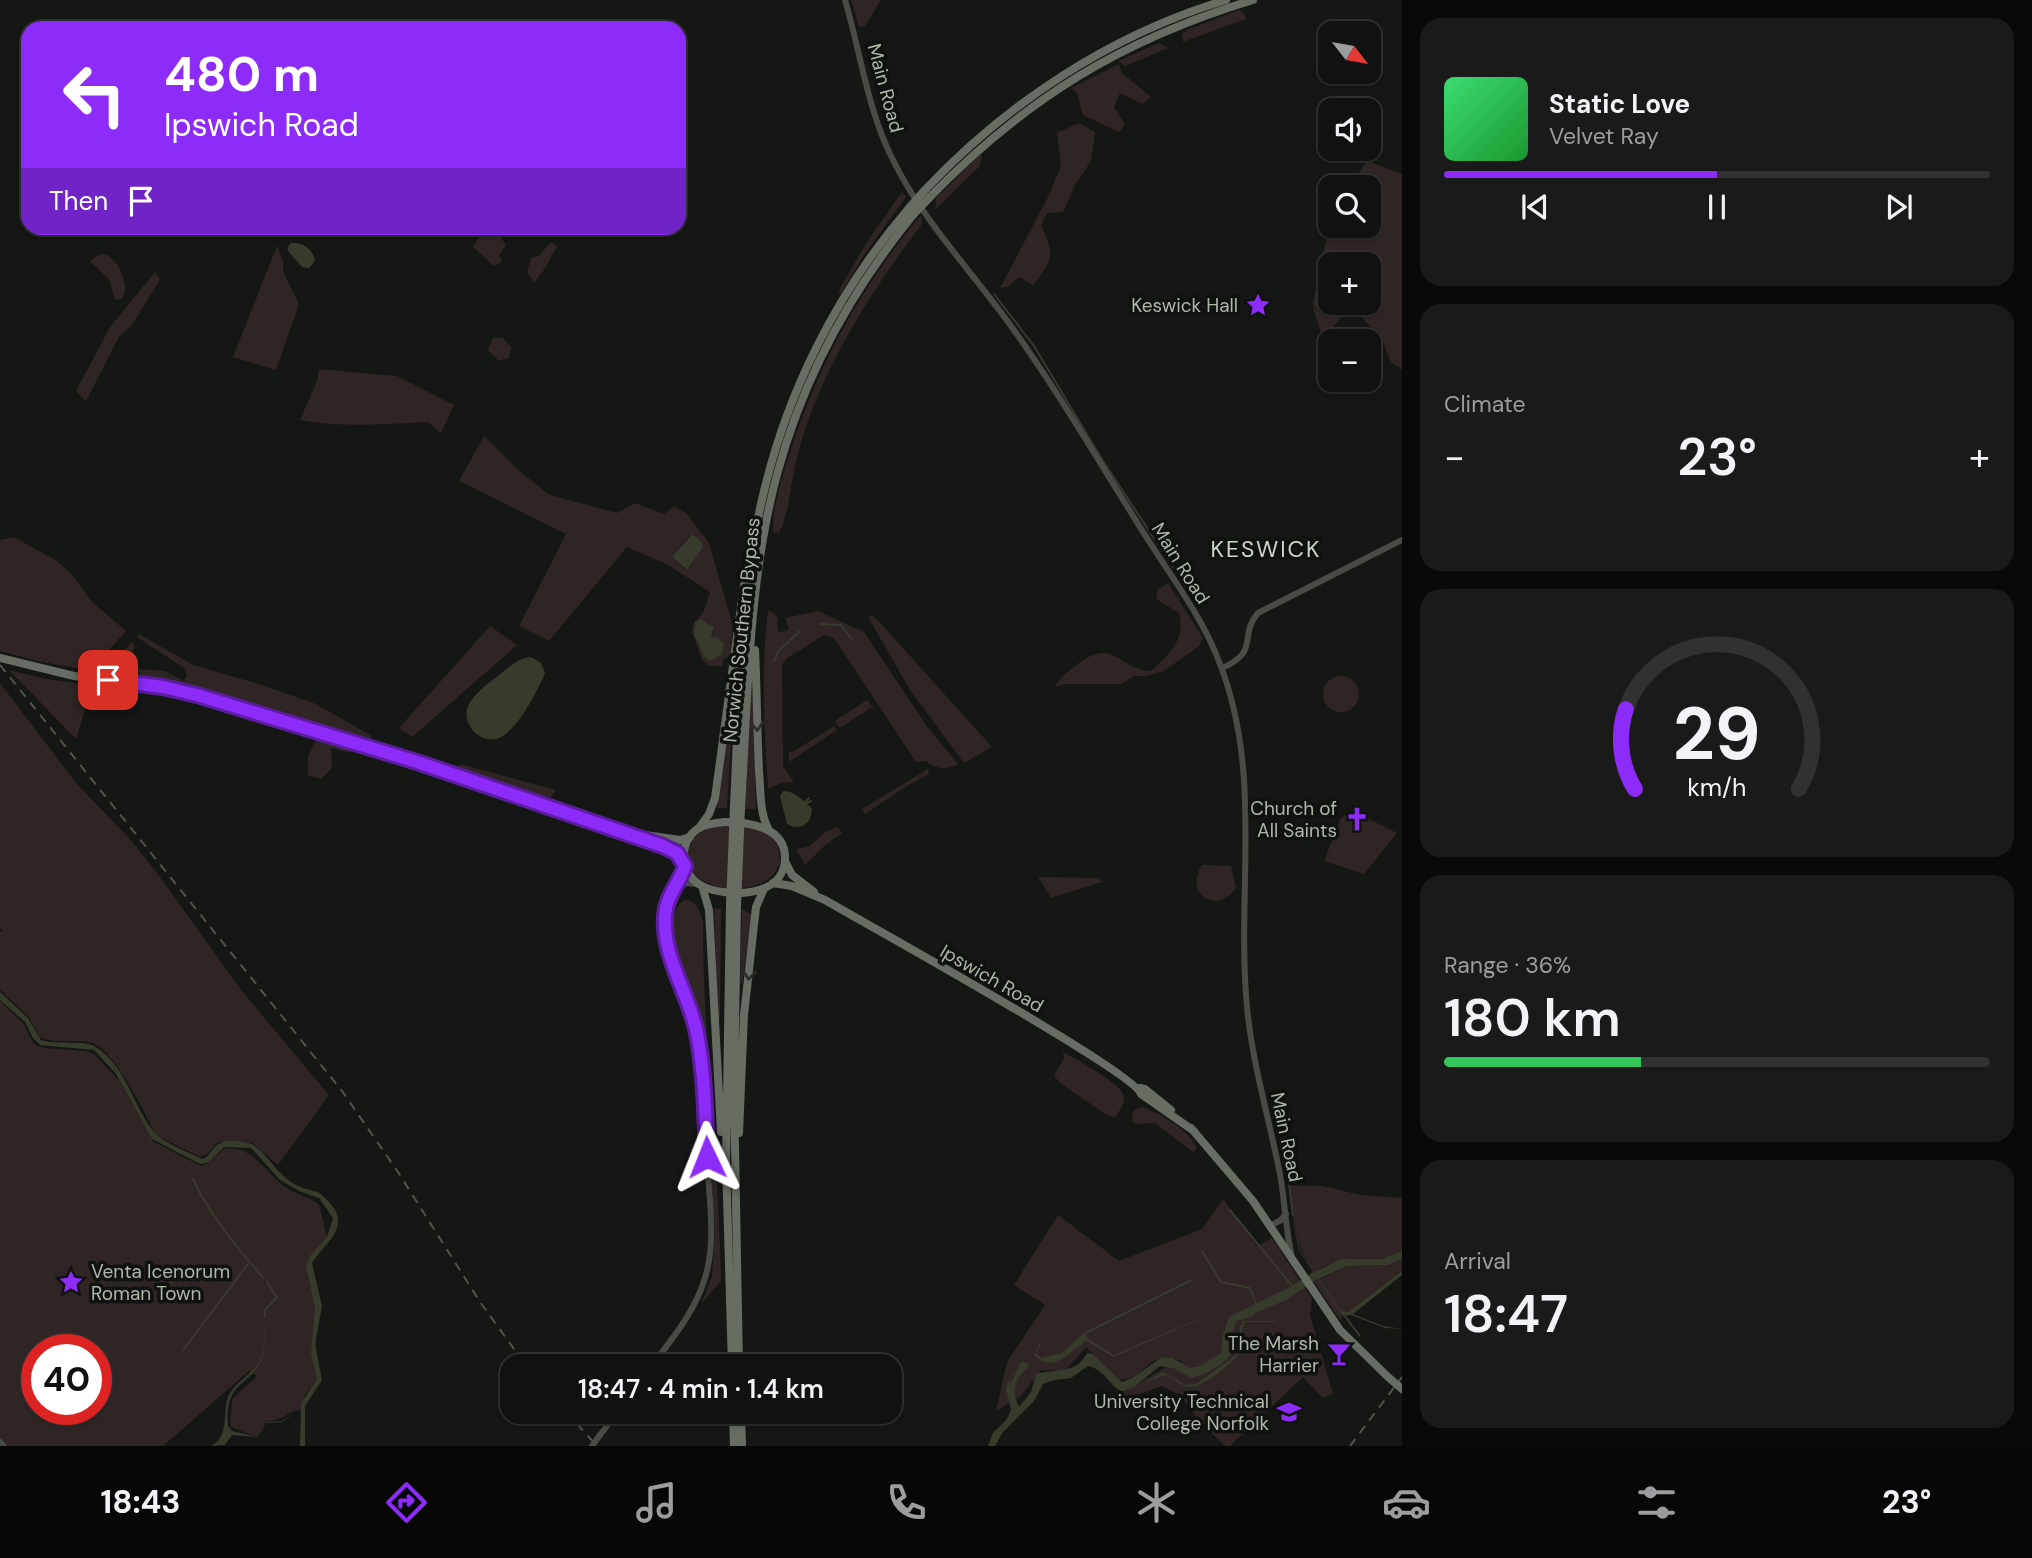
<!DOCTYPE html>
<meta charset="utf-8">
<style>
body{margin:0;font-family:"DM Sans",sans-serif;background:#191a19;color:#f1f3f6;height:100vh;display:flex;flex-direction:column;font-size:26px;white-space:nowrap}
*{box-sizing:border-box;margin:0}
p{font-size:23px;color:#9c9d9f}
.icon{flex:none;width:38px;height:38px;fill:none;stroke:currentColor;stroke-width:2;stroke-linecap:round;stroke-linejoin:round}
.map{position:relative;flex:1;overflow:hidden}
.side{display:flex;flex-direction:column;gap:18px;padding:18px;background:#090909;width:630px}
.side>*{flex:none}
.top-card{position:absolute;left:21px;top:21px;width:665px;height:214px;border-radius:21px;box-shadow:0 2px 5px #0004,0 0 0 2px #303130;background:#8d2cf8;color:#fff;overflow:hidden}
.needle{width:46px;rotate:121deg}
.controls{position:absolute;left:1318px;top:21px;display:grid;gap:14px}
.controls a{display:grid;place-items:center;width:63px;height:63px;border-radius:14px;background:#101110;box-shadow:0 2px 5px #0004,0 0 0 2px #303130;font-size:35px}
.speed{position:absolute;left:21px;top:1334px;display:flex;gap:14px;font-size:35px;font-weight:700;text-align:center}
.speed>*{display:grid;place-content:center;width:91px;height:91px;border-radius:50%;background:#101110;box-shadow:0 2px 5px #0004,0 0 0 2px #303130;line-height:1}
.speed .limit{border:10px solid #d22;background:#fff;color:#111}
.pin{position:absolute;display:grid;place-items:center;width:60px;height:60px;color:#fff;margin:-30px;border-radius:14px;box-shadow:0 4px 10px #0006}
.me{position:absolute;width:77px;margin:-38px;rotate:358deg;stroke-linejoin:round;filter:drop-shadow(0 0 5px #0008)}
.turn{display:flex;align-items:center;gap:24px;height:147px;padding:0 28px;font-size:32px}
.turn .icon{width:91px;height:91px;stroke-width:2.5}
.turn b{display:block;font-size:49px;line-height:60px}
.then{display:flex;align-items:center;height:66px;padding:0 28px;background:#0003;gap:14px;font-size:26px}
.big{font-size:52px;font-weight:600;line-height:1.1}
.side .card{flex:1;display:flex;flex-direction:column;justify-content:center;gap:10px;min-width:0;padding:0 24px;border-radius:21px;background:#191a19}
.side .dial{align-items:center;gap:0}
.dial svg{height:182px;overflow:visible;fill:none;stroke:#303130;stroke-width:7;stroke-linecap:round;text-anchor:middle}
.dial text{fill:#f1f3f6;stroke:none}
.song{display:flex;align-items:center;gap:21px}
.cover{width:84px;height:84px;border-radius:10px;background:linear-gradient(135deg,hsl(140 70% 55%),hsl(130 70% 35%))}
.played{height:7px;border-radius:4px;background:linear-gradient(90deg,#8d2cf8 50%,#303130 50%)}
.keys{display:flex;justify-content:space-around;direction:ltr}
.heat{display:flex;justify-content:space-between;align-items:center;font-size:38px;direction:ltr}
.charge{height:10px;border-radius:5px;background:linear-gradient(90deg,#34c759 36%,#303130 0)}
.trip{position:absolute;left:500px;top:1354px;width:402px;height:70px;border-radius:21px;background:#101110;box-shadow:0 2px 5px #0004,0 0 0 2px #303130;font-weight:600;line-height:70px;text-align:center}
.menu{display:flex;height:112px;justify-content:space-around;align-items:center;background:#060706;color:#9c9d9f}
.menu .icon{width:49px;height:49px}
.menu .selected{color:#8d2cf8}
.menu b{font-size:32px;color:#f1f3f6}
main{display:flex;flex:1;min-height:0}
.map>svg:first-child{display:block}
.green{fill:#2f2525;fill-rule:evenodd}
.water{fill:#373b2b}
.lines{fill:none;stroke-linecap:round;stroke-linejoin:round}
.stream{stroke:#373b2b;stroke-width:2}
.secondary{stroke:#484c44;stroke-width:6}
.highway{stroke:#676d62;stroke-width:8}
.rail{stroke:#4f534b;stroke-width:2;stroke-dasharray:9 7;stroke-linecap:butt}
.secondary-bridge{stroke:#484c44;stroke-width:6}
.highway-bridge{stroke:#676d62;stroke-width:8}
.oneway{stroke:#2a2d29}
.route-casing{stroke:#5c1da1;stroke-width:18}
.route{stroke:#8d2cf8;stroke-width:12}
.labels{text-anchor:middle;stroke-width:7;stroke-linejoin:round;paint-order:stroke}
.street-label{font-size:19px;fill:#afb8a6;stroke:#101210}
.poi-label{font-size:19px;fill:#afb8a6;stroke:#101210;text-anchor:end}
.quarter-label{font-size:23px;letter-spacing:2px;fill:#cdd4c8;stroke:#101210}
</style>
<main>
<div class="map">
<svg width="1402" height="1446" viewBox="0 0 1402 1446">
<rect width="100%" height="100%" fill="#151715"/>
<!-- green -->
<path class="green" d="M851 0H881L865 26 859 27Z
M1239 10 1244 13 1246 19 1183 42 1182 34 1187 30Z
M1159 43 1168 48 1125 66 1118 61Z
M1119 64 1122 73 1151 97 1143 104 1120 93 1114 107 1125 125 1119 132 1083 115 1077 93 1071 88Z
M1079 123 1095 132 1091 161 1075 185 1063 212 1047 213 1041 225C1055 254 1053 261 1033 285L1019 277 1008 287 1000 288 1047 199 1061 166 1057 133Z
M980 155 982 156 980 166 935 210 936 198Z
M1367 161 1402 174V370L1391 362 1382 340 1358 313 1341 318 1323 338 1314 312 1313 303 1321 260 1331 226H1368V187H1349ZM1330 264H1368V303H1330Z
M902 192 906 197 864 255 841 293 838 292 868 240Z
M921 215 922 224C875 286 833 351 807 424 801 441 796 459 793 476 789 497 788 515 779 533L773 532C772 508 781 482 788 459 816 368 860 288 921 215Z
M485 228H494L506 245 499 256 503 261 494 266 473 247Z
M551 242 557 246 546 267 534 283 527 272 531 258 539 256Z
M277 246 283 260V271L299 304 276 370 233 357Z
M104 254C119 260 122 274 126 288L122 299 115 300 109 279 90 261 98 255Z
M155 272 160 280 132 325 119 337 86 401 76 391 110 327Z
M493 338H503L511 347 509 358 499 361 488 350Z
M319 369 397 376 454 405 441 433 428 422C385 424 342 428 300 420L317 381Z
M484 436 519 471 550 495 617 513 635 503 664 514 674 506 687 514 709 543 733 626 730 656 723 659V666H709L702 660 692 632 693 624 704 611 710 592 668 565 627 547 549 641 519 626 566 534 459 481ZM690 535 701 541 691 566 686 570 672 557ZM701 619 710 624 714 630 711 639 714 637 724 644 704 656 694 624 697 620Z
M14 537 57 561 70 572 92 602 126 631 108 651 102 673 37 661 0 651V540Z
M1168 583 1203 638 1199 646 1164 671 1147 676H1134L1122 684H1065L1055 687C1059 678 1066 673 1074 667 1115 634 1117 670 1151 671 1169 653 1186 641 1179 613L1156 599 1158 589Z
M768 610 774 613 778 619 777 628 780 633 789 629 785 618 818 611 864 632 926 725 958 764C945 770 938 770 926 761L916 762 834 638 824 635 786 659 782 666 783 766 794 782 781 783 768 789C764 730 761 669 768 610Z
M872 615 884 627 992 747 964 763 910 690 868 617Z
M490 626 517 645 412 737 399 728Z
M139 634 193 665 259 684 316 704 372 736 368 743C315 726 261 707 207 693 179 685 136 686 113 670L116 660 132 642 135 646 125 668 165 671 184 681 187 675 184 668 137 637Z
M737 651 727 808H717Z
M9 670 46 679 93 685 76 739Z
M1323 694a18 18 0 1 1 36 0a18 18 0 1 1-36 0Z
M752 678 756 809H745L751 679Z
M0 683 76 783 129 838 154 869 242 991 329 1095 278 1165 251 1142H218L207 1154 200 1157 160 1137 155 1133C144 1112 113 1045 89 1042 73 1040 55 1044 40 1037L28 1016 0 990V932L3 931 0 928Z
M867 700 875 710 871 708 840 728 835 721Z
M834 726 837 730 789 762V766V750L791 753Z
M317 737 353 748 351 753 331 748 332 768 321 779 308 775V757Z
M460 764 556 790 548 802 466 776 458 769Z
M928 769 929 774 907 786 865 814 862 809Z
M1353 811 1397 833 1364 874 1324 861 1341 818Z
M723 825C750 827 781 826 780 862 771 893 722 895 699 878 683 866 686 841 702 831 708 827 716 826 723 825Z
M838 827 842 833 823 847 805 865 796 849 810 846 825 832Z
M1202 865 1231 866 1236 888C1217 915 1183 895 1202 865Z
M1038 877 1098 878 1102 882 1051 898Z
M684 900C698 900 700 911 703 923 703 1042 719 1161 721 1281L701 1304 712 1276 715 1232 703 1048 688 995 674 962 676 956C674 938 667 912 684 900Z
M714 908 721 909 720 1018H718Z
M742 909 752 915 742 984 740 983Z
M0 1001 23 1023 34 1044 44 1048 86 1051 94 1054 120 1082 154 1142 201 1166 207 1164 224 1149C253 1145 264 1171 284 1186 295 1194 308 1197 319 1204L327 1237 307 1261 315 1308 317 1379 304 1396 300 1410C285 1412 285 1421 266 1421L258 1437 230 1427 232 1399 257 1376 249 1371 163 1446H8L0 1438ZM37 1349H96V1409H37Z
M1063 1052C1075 1059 1122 1083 1124 1097 1125 1105 1119 1111 1115 1117L1105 1114 1059 1082 1054 1075 1064 1058Z
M1142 1107C1160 1113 1189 1130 1197 1148L1193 1152 1155 1123 1135 1124 1132 1121 1133 1111Z
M1289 1186H1323L1360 1195 1402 1198V1251C1386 1262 1370 1258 1352 1259 1337 1259 1327 1265 1314 1272 1294 1241 1293 1222 1289 1186Z
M1223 1199 1257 1246 1272 1238 1312 1299 1310 1315 1333 1394 1323 1398 1303 1377 1230 1446H1225L1199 1421 1180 1395 1162 1386 1122 1400 1116 1397 1164 1368 1184 1362C1147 1344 1147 1382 1119 1379L1086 1347 1065 1371 1041 1370 1020 1397 996 1411 1007 1362 1045 1305 1014 1285 1058 1215 1119 1261 1202 1229Z
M1402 1259V1271L1348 1312 1340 1310 1343 1316 1340 1320 1314 1282 1347 1266 1388 1265Z"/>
<!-- water -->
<path class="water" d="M291 243C303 242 313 249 315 261L309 268 302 267 288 251V247Z
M692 534 701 541 703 547 687 570 672 557Z
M701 619 714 627 711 638 716 637 724 644 722 654 710 661C700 656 701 643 694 636L695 622Z
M531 657 541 663 545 673C538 690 520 725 503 736 485 748 460 726 468 706 474 693 488 684 499 675 508 668 520 657 531 657Z
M783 791C793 790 805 801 812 809 812 823 800 832 787 824L780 796Z
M0 992 28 1018 41 1040C55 1045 84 1040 94 1046 127 1065 132 1106 155 1133 164 1143 190 1153 202 1159 209 1157 209 1153 214 1148 222 1138 241 1141 252 1144 266 1153 274 1169 287 1179 296 1187 307 1189 317 1192 322 1194 326 1199 330 1203 352 1228 324 1243 312 1263L322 1306 315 1344 322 1380 305 1406V1446H300L301 1403 317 1379 311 1354 315 1308 306 1265 310 1256 327 1237 333 1218 319 1198 299 1191 280 1180 251 1148 224 1147 209 1162 200 1164 152 1139 116 1074 94 1050 40 1045 33 1038 25 1022 0 1000Z
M1292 1218 1300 1250 1314 1272 1341 1259H1382L1402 1251V1259L1388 1265 1347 1266 1319 1279 1340 1310 1348 1312 1402 1271V1275L1353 1314 1383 1326 1402 1329 1385 1328 1351 1315 1343 1316 1318 1279 1286 1300 1255 1313 1252 1317 1236 1321C1231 1332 1234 1345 1230 1355 1225 1364 1201 1377 1191 1378L1173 1368 1160 1366 1134 1387 1122 1392C1109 1385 1104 1369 1088 1366L1071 1378 1054 1380 1043 1384 1034 1401 1003 1432 995 1446H988L993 1433 1006 1420 1011 1410 1006 1388 1020 1353 1009 1382 1011 1383 1021 1362 1028 1363 1029 1367C1015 1376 1011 1392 1019 1407L1031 1392 1036 1374C1056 1368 1076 1375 1087 1353L1093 1354 1122 1382 1132 1378 1162 1357 1173 1358 1190 1368 1200 1366 1221 1353 1222 1338 1229 1317 1292 1286 1313 1272 1299 1250Z
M1191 1279 1192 1281 1086 1334 1088 1339 1114 1355 1240 1301 1114 1357 1086 1341C1070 1351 1054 1375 1034 1355L1040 1343 1041 1345 1036 1353 1041 1358 1062 1353 1085 1332Z
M265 1317C265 1329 266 1344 263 1355 253 1388 224 1378 228 1426L232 1431 258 1437 266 1422 282 1421 295 1413 282 1422 266 1423 258 1437 232 1435 225 1445 210 1446C230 1438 222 1414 228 1397 234 1381 257 1373 262 1355 266 1344 264 1329 265 1317Z
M1292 1317 1269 1322H1245L1242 1331 1244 1343 1247 1344C1241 1356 1205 1387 1191 1387 1182 1387 1174 1379 1166 1375L1146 1382 1162 1372 1186 1385 1196 1384 1239 1353 1240 1327 1243 1321H1269Z"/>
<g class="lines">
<!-- stream -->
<path class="stream" d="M994 294 1034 346 1103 461 1192 596
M821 624 841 625 852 639
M774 661 779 650 800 631
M805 802 809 798
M807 803 811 801
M193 1179C206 1209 241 1254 264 1278
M1289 1184 1293 1215
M1230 1210 1292 1286
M1202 1251 1221 1282 1250 1288 1256 1303
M1344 1315 1360 1336
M265 1317V1310L277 1297 267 1282
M183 1350 248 1264"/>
<!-- secondary -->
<path class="secondary" d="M845 0C861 54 868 114 895 164 925 223 973 273 1011 326 1059 393 1101 465 1145 535 1170 575 1201 615 1218 659 1264 772 1236 889 1247 1007 1252 1061 1268 1115 1279 1169 1285 1198 1285 1228 1292 1257
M1222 668C1261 651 1238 636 1258 613L1402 540
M674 889 685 883 697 884
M1270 1226 1281 1220 1286 1214
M651 1367C671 1340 694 1313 704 1281 717 1243 709 1199 707 1159 704 1115 705 1070 695 1027 686 987 655 947 666 904 670 890 681 880 685 866
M600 1435 618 1412
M0 1442 4 1446"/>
<!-- highway -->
<path class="highway" d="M925 190C1007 103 1110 35 1226 0
M929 198C1025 99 1121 40 1253 0
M755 650C757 691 757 731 759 771 761 791 759 813 769 830
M0 658 74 676 163 687 230 704 402 757 625 832 672 850 684 862
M734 806C739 706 739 602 761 504 785 395 836 293 909 208
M741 808C748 696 748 579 778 471 804 376 851 291 913 215
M725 822C749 822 786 827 785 859 784 898 727 898 702 886 680 875 677 841 699 828 706 824 716 823 725 822Z
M699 828 709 814 715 798 744 585
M645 835 680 840 690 837
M785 861 792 875 814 892
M773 883 792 886 825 900C864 923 1135 1072 1141 1094L1194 1131
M702 886 709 910 721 1132
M730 905 726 1162 732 1367
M737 906 734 1092 739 1367
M1140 1088 1145 1089 1171 1110
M1191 1128 1253 1201 1340 1330 1387 1376
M739 1133 744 1015 756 907 764 889
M733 1412 734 1446
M741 1412 742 1446"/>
<!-- rail -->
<path class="rail" d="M0 665 342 1091 398 1172 480 1302 527 1367
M566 1412 597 1446
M1350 1446 1402 1377"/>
<!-- secondary-bridge -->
<path class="secondary-bridge" d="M592 1446 600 1435"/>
<!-- highway-bridge -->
<path class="highway-bridge" d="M909 208 925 190
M913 215 929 198
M730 905 734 806
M737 906 741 808
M1387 1376 1402 1389"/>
</g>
<!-- one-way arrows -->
<defs><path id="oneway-chevron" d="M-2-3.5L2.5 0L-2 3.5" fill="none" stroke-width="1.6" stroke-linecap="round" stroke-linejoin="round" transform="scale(1.75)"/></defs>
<g class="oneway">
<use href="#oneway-chevron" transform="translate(757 726) rotate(87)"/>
<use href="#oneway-chevron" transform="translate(749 975) rotate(96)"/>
</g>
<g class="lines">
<!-- route casing -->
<g class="route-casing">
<path id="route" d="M108 680 163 687 197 695 417 762 663 846 677 853 685 866C679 884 666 896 665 915 662 956 687 990 696 1029 705 1071 705 1114 707 1157"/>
</g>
<!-- route -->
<use href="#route" class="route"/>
</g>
<!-- icons -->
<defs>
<g id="sight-bare" transform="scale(1.89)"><path d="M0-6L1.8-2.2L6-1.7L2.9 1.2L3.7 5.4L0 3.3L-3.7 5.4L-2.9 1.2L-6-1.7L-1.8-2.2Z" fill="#8d2cf8" stroke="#101210" stroke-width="2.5" paint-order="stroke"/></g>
<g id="church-bare" transform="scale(1.89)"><path d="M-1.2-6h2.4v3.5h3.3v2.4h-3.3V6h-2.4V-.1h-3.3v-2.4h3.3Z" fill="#8d2cf8" stroke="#101210" stroke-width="2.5" paint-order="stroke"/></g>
<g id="bar-bare" transform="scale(1.89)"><path d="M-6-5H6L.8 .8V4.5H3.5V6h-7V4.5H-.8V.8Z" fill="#8d2cf8" stroke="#101210" stroke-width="2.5" paint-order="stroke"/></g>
<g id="school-bare" transform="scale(1.89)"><path d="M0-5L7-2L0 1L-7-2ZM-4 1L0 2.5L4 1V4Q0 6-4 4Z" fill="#8d2cf8" stroke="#101210" stroke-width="2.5" paint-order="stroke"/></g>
</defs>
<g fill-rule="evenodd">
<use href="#sight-bare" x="1258" y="305"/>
<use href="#church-bare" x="1357" y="819"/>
<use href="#sight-bare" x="71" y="1282"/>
<use href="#bar-bare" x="1339" y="1354"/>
<use href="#school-bare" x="1289" y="1412"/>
</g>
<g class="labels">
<!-- street labels -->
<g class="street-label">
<text transform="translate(886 88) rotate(75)" y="7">Main Road</text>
<text transform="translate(1181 563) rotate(58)" y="7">Main Road</text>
<text transform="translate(741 630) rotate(-84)" y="7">Norwich Southern Bypass</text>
<text transform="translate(992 978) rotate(30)" y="7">Ipswich Road</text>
<text transform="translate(1287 1137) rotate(78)" y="7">Main Road</text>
</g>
<!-- poi labels -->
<g class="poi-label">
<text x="1238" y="312">Keswick Hall</text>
<text x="1337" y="815">Church of<tspan x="1337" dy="22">All Saints</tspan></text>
<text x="91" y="1278" text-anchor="start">Venta Icenorum<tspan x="91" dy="22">Roman Town</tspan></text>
<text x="1319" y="1350">The Marsh<tspan x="1319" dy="22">Harrier</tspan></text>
<text x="1269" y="1408">University Technical<tspan x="1269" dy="22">College Norfolk</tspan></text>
</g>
<!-- quarter labels -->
<g class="quarter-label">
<text x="1266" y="557">KESWICK</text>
</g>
</g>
</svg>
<div class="controls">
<a><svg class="needle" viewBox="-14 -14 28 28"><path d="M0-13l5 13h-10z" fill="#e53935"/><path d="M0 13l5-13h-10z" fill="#9c9d9f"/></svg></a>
<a><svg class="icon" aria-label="sound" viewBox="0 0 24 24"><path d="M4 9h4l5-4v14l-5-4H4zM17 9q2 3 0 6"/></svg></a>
<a><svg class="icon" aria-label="search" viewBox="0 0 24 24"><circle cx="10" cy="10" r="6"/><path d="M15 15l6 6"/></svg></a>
<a>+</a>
<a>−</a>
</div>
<div class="speed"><div class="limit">40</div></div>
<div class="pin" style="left:108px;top:680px;background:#d93025"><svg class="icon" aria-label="arrive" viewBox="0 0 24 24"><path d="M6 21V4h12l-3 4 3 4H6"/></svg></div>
<svg class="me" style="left:707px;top:1157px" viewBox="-20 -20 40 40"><path d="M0-17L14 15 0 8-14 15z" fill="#8d2cf8" stroke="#fff" stroke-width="4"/></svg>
<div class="trip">18:47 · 4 min · 1.4 km</div>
<div class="top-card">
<div class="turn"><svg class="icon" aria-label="left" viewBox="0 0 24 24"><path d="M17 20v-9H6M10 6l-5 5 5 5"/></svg><div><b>480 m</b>Ipswich Road</div></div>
<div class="then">Then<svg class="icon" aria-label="arrive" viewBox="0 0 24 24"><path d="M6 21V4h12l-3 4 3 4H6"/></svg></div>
</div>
</div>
<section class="side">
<div class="card">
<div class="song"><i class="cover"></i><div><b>Static Love</b><p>Velvet Ray</p></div></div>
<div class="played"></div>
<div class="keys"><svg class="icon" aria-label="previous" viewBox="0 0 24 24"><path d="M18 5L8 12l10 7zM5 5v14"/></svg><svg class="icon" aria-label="pause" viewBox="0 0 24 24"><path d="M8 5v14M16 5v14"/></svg><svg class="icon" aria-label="next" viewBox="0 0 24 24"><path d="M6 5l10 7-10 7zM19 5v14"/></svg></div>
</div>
<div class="card"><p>Climate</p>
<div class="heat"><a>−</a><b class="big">23°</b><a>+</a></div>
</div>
<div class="card dial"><svg viewBox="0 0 100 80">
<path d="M14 69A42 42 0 1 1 86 69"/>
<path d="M14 69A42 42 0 0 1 10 34" stroke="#8d2cf8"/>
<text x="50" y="56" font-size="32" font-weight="700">29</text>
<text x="50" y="72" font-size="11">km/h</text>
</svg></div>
<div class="card"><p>Range · 36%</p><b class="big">180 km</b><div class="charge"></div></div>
<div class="card"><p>Arrival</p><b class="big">18:47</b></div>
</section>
</main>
<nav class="menu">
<b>18:43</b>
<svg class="icon selected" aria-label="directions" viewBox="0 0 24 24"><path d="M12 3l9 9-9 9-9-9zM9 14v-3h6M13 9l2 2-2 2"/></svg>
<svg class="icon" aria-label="music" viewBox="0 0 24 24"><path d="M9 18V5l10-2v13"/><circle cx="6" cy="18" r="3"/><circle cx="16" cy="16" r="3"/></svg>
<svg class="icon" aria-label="phone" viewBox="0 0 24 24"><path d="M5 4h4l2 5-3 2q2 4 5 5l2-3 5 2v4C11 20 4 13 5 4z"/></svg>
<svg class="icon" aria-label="climate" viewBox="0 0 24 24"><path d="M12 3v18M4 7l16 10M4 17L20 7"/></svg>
<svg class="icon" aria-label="car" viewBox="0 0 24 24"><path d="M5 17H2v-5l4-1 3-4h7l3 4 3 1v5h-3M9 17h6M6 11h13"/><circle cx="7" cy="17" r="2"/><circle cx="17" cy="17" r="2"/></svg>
<svg class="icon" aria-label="filters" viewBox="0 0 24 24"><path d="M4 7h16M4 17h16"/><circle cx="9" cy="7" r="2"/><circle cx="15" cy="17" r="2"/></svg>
<b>23°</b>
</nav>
